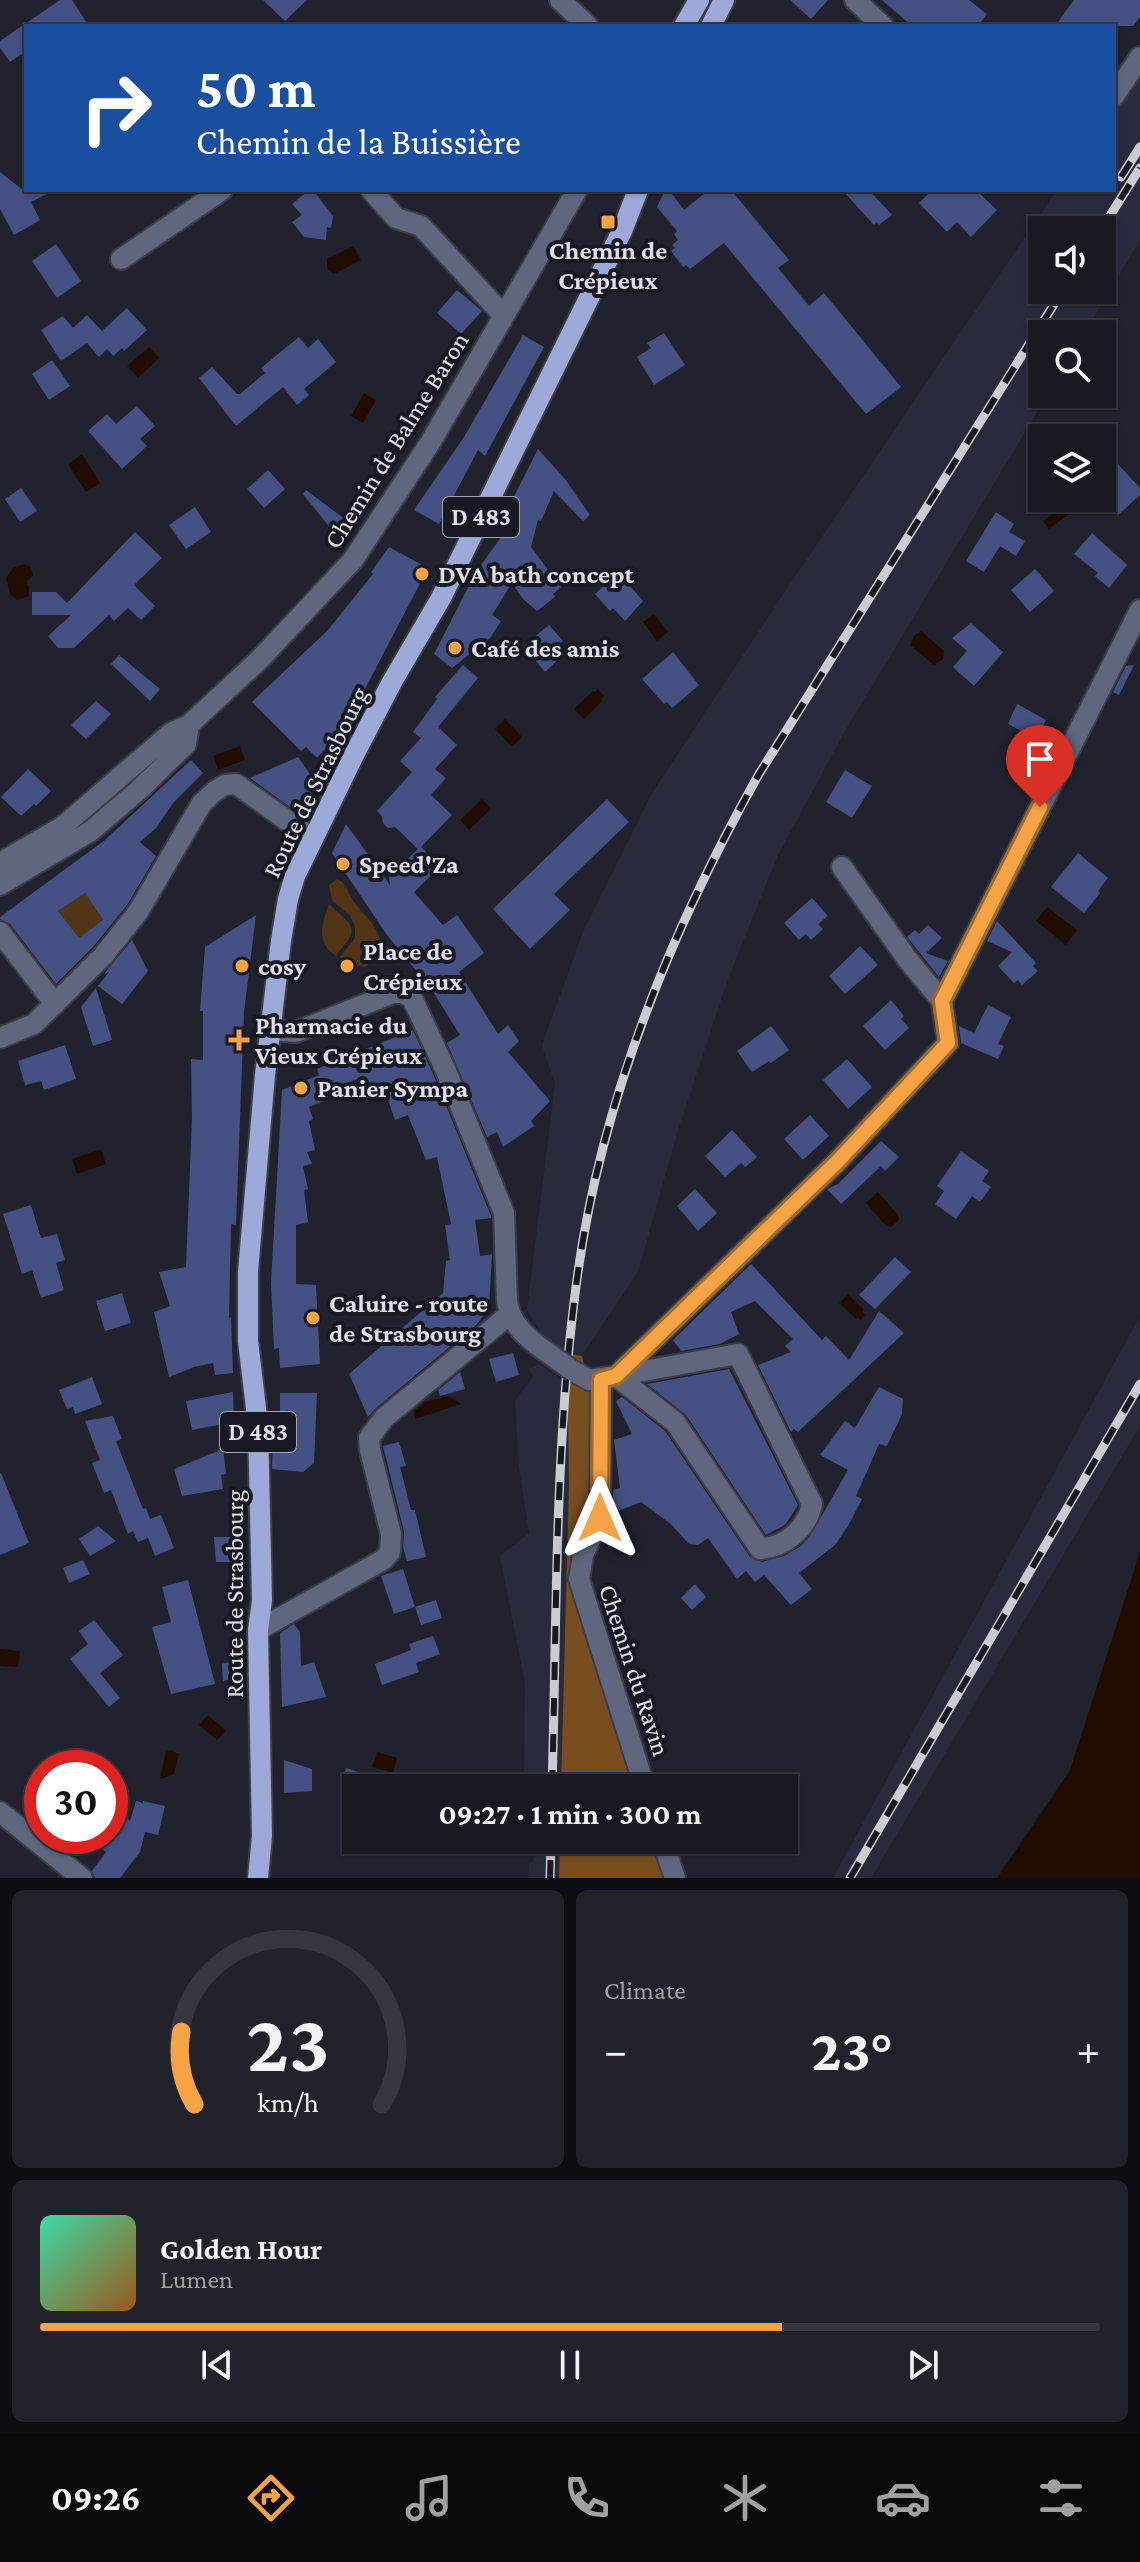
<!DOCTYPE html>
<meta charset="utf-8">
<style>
body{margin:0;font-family:"Crimson Pro",serif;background:#21232a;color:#f1f3f6;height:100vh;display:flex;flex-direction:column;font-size:30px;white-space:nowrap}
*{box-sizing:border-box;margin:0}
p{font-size:26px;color:#9fa1a5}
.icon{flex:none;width:44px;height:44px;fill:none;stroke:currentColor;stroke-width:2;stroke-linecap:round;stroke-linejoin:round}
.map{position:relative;height:1878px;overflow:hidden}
.panel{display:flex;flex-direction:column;gap:12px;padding:12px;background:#0d0e13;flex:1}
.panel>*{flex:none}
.hud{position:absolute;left:24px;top:24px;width:1092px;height:168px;border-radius:0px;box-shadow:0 2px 6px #0004,0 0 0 2px #363840;background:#1a4fa0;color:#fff;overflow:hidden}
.controls{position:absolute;left:1028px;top:216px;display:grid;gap:16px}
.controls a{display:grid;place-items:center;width:88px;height:88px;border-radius:0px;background:#181a22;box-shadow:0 2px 6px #0004,0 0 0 2px #363840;font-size:40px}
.speed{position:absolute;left:24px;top:1750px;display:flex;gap:16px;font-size:40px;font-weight:700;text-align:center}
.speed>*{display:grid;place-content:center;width:104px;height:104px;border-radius:50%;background:#181a22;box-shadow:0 2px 6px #0004,0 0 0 2px #363840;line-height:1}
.speed .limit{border:12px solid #d22;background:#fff;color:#111}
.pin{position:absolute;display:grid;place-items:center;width:68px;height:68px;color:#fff;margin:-82px -34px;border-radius:50% 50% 50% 0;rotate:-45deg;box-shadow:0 0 8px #0007}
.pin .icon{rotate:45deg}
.me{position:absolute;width:88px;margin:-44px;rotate:0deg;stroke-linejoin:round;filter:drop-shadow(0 0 6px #0008)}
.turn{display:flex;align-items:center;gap:28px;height:168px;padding:0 40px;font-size:36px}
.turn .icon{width:104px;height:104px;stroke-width:2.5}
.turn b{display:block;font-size:56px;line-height:68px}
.big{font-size:60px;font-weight:700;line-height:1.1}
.panel .widget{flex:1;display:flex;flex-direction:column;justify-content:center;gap:12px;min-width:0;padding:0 28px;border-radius:12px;background:#21232a}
.panel .dial{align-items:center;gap:0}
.dial svg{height:208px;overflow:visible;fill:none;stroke:#363840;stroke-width:7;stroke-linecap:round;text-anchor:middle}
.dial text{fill:#f1f3f6;stroke:none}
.song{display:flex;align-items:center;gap:24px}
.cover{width:96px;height:96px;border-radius:12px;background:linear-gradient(135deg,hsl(160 70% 55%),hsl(30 70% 35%))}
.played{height:8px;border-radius:4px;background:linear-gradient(90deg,#f5a345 70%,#363840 70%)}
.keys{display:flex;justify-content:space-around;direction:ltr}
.heat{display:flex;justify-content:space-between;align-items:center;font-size:44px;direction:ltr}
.panel .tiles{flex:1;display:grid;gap:12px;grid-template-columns:1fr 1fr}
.widget:last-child{grid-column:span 2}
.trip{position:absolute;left:342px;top:1774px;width:456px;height:80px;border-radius:0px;background:#181a22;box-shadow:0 2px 6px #0004,0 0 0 2px #363840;font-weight:700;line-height:80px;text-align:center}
.tabs{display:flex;height:128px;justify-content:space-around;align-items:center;background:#0a0a0e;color:#9fa1a5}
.tabs .icon{width:56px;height:56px}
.tabs .selected{color:#f5a345}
.tabs b{font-size:36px;color:#f1f3f6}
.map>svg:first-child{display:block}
.built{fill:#272b3b;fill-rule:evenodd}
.green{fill:#513516}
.forest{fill:#784e1e}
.water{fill:#210c00}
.building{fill:#455183;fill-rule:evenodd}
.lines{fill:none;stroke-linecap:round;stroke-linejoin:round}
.minor-casing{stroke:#3b3d47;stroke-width:24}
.major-casing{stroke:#3b3d47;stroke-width:24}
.minor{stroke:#60667d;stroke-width:20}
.major{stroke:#9ca9d9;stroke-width:20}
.rail-casing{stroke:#caccd3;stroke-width:9}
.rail{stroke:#171a23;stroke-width:6;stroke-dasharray:18;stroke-linecap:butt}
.minor-bridge-casing{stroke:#3b3d47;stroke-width:24;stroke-linecap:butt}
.minor-bridge{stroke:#60667d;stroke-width:20}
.route-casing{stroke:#9f6a2d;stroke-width:20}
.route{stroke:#f5a345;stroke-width:14}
.poi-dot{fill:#f5a345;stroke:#171a23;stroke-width:3}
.labels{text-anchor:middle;stroke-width:8;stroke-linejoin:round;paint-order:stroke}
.shield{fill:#171a23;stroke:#a2a5ac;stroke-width:2}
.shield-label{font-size:24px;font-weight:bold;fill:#dee0e7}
.poi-label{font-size:26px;font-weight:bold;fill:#dee0e7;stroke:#171a23;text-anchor:start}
.street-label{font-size:26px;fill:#dee0e7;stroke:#171a23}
</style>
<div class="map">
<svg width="1140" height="1878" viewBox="0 0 1140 1878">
<rect width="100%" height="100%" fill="#20232d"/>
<!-- built -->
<path class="built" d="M1140 67V240L1084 334H1042V394H1048L845 731 778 855 728 979 678 1130 638 1272 582 1356 567 1354 550 1347 527 1310 555 1084 542 1045 583 932 652 793 788 587 1057 190H1114V106ZM1042 230H1102V290H1042Z
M1140 1316V1426L871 1878H833Z
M539 1364 594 1403 591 1495 576 1525 572 1550 574 1562 647 1788H524L525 1683 500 1556 529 1533 519 1468 515 1401 533 1376 529 1369Z
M534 1840H663L675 1878H528L529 1864 533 1860Z"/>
<!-- green -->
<path class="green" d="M337 879C346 882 347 891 352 899 364 917 388 932 378 956L365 967 354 965 340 957 355 938V926L350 916 332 900 329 885Z
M85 893 103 920 84 946 58 911Z
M329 904C338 915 360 923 348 940 344 946 340 950 336 956 315 942 322 924 329 904Z"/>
<!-- forest -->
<path class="forest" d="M567 1354 582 1356 594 1403 591 1495 576 1525 572 1549 574 1562 647 1788H561L569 1484Z
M560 1840H663L675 1878H559Z"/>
<!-- water -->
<path class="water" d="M353 246 361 260 334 274 327 268V259Z
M1106 324 1118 330 1107 353 1102 351 1101 334Z
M149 347 159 358 138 378 127 366Z
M364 393 376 400 363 423 351 416Z
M82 454 100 483 86 492 68 464Z
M1063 506 1069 514 1049 529 1043 521Z
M24 564 31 567 33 576 26 582 29 587V596L17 600 10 594 6 578 13 568Z
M654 614 668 632 657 641 643 622Z
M921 631 944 651 943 659 934 665 910 645 914 636Z
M598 689 604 696 601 699 602 701 584 719 574 709 593 691 595 692Z
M505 719 522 737 512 747 495 729Z
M240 746 245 760 218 770 213 756Z
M482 799 491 809 469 830 460 820Z
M1047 907 1077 930 1066 945 1036 921Z
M101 1149 106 1164 77 1174 72 1159Z
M878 1192 898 1215 899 1220 891 1227 886 1226 866 1203Z
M848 1294 864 1310 862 1312 865 1315 861 1320 858 1317 856 1319 839 1303Z
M448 1396 461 1404 415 1419 414 1411 425 1402Z
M1140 1552V1878H997L1070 1770Z
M0 1649 20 1651 18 1667 0 1666Z
M208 1715 226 1731 217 1740 199 1725Z
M171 1750 179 1754 174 1774 162 1779 160 1778 166 1752Z
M377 1752 397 1758 393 1773 372 1767Z
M37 1781 42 1786V1792L30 1805 22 1798Z"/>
<!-- building -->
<path class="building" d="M60 0H72L89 26H26V51L10 62 0 48V41Z
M263 0H307L285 21Z
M790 0H828L811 19Z
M882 0H969L987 14 978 26H912Z
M1074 0H1140V17L1133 26H1055Z
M0 172 23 190H55L31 202 40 220 14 235 0 209Z
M309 190H313L333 216 331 228 327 227 326 240 304 237 292 222 302 215 292 204Z
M665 190H669L684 210 709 190H731L789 260 778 268 809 306 824 293 901 387 866 414 724 243 690 269 686 265 683 267 671 251 675 248 672 245 678 240 674 234 677 231 657 207Z
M842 190H869L892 215 879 225 877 222 874 225Z
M932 190H976L997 210 971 237 957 222 947 232 919 203Z
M56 244 81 281 57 298 32 261Z
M457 290 482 311 461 334 437 313Z
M127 308 147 330 124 351 122 348 113 356 107 349 99 357 87 343 61 361 41 330 63 316 73 328 87 315 102 331Z
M664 333 685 365 654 385 637 357 651 348 647 343Z
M523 335 544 347 485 456 478 450 439 524 414 510 464 437Z
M299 337 308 348 318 339 336 362 304 389 309 395 297 405 283 387 236 426 199 378 212 367 237 394H240L265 373 261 368Z
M52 360 70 386 49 400 32 374Z
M137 406 155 426 140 439 147 446 122 469 88 431 107 414 116 424Z
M1102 447 1140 488V495L1118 515 1102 498Z
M538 449 565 479 590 515 583 521 554 491 541 521 538 520 531 547 561 587 553 594 555 597 537 611 523 599 512 583 492 615 501 621 490 638 452 668 434 654 476 572 507 529 500 524Z
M268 470 285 489 264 508 247 489Z
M21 488 37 511 20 522 5 499Z
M306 490 346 520 335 534 303 494Z
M195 507 211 532 186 549 169 525Z
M996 512 1014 524 1009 532 1025 541 1016 556 1000 546 984 572 966 561Z
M135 532 162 558 134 585 155 606 141 620 128 608 114 621 109 615 74 648H58L48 636 71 615H32V592H56L67 603Z
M1092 533 1127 565 1109 588 1095 576 1098 573 1074 554Z
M389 547 428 568 337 743 334 739 317 758 306 747 301 751 252 702 328 630 373 574 371 572Z
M1035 569 1054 591 1030 612 1011 590Z
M611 579 617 585 624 579 643 601 625 621 613 608 610 611 595 594Z
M971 623 1003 652 974 686 953 667 967 651 952 638Z
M549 625 563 641 553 650 560 658 545 672 523 646Z
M673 652 699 685 672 708 667 702 664 704 642 679Z
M119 655 160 689 150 701 111 664Z
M463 665 478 678 438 727 457 745 435 769 446 778 431 795 452 815 421 847 441 866 414 892 443 925 457 915 484 953 459 972 498 1034 508 1025 519 1041 508 1052 550 1101 531 1121 534 1126 503 1147 497 1132 487 1137 447 1043 460 1035 432 990 387 935 332 853 346 824 390 885 389 877 418 849 395 827 388 828 383 823 382 816 377 811 412 772 400 761 421 738 413 732 437 699 435 697Z
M1134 665 1119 695 1113 692 1126 666Z
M96 701 111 714 86 739 71 725Z
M1017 704 1046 720 1037 739 1008 724Z
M298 757 317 784 301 815 250 778Z
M191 760 203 773 173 803 156 828 140 842 156 856 127 905 93 947 56 984 10 924 0 919V917L105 840ZM85 893 103 920 79 938 58 911Z
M28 769 51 791 36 806 34 804 21 816 1 797Z
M845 770 872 786 852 818 826 802Z
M607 799 629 822 554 894 570 910 530 949 493 909Z
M1078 853 1108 878 1098 891 1100 893 1084 913 1051 887Z
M812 898 828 916 818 924 823 929 811 940 806 934 799 940 784 923Z
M256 915 244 1012 236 1225 231 1224 229 1318 231 1317 233 1373 215 1375 213 1363 194 1367 169 1377 154 1312 170 1306 159 1272 186 1267 192 1118 191 1059 203 1060V1011H200L205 947Z
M997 921 1036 963 1033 966 1038 971 1022 985 1018 980 1014 983 998 966 1012 952 987 941Z
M928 925 942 938 926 953 948 961 939 977 907 937 915 930 919 934Z
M132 940 148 971 122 1004 98 986 109 972 104 974Z
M860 946 878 965 845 994 829 976Z
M96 988 112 1040 93 1046 81 1007Z
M891 1000 904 1016 901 1019 909 1028 885 1050 863 1026Z
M988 1005 1011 1017 998 1044 1004 1046 998 1059 961 1043 959 1026 979 1035 974 1033Z
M771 1026 789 1050 771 1063 769 1061 752 1072 737 1051Z
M413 1030 434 1076 491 1216V1218L475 1220 480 1256 492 1254 489 1309 476 1325 376 1408 368 1417 349 1374 443 1293 446 1261 450 1260 445 1225 451 1224 437 1157 426 1160 408 1115 395 1120 384 1088 373 1093 368 1080 362 1083 360 1078 324 1092 327 1100 309 1107 313 1119 309 1121 315 1150 307 1152 312 1164 303 1166 308 1189 304 1190 308 1222 296 1225V1284L316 1285 320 1364 280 1368 279 1348 274 1349 271 1283 282 1090 319 1075 317 1069Z
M65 1045 76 1079 44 1090 41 1081 25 1085 18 1061Z
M847 1059 872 1087 848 1109 823 1080Z
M810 1115 829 1136 803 1160 784 1139Z
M732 1130 757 1157 745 1167 741 1163 725 1177 705 1156Z
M881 1141 899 1157 885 1171 881 1166 841 1204 827 1189 838 1184Z
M961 1151 989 1171 982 1181 991 1187 980 1202 972 1196 956 1219 935 1204 944 1191 937 1186Z
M695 1189 717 1213 698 1231 677 1206Z
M31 1205 41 1238 57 1234 65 1260 56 1263 64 1290 41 1298 32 1270 22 1274 3 1214Z
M895 1257 911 1272 875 1309 859 1295Z
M751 1264 822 1340 826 1336 849 1360 879 1311 904 1333 798 1432 794 1429 791 1432 758 1365 791 1352 785 1346 793 1339 755 1301 731 1312 739 1334 720 1344 681 1351 673 1340Z
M122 1293 131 1323 105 1331 96 1301Z
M513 1353 519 1375 496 1382 489 1359Z
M729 1369 798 1505 785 1525 766 1535 686 1415 647 1384Z
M460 1372 465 1389 440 1396 438 1390Z
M92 1377 102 1404 75 1414 73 1407 67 1409 59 1390Z
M879 1387 903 1399 902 1414 887 1446 879 1444 856 1496 862 1499 848 1526 835 1545 799 1573 812 1589 791 1605 764 1575 755 1582 746 1571 737 1579 708 1538 698 1545 689 1544 672 1525 641 1502 613 1513V1490L620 1488 614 1440 632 1434 616 1401 622 1397 665 1431 750 1557 762 1562 784 1556 801 1546 810 1536 848 1470 820 1455 845 1421 855 1428Z
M233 1392 234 1422 192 1430 186 1401Z
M280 1393H317L314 1463 303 1472 272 1469 273 1429 294 1421 290 1410 280 1412Z
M113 1416 122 1439 116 1441 143 1509 146 1508 150 1519 161 1515 174 1548 155 1556 148 1538 138 1542 133 1531 128 1534 111 1490 104 1493 92 1463 100 1460 85 1421Z
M399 1442 406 1466 400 1467 411 1510H415L426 1557 407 1561 403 1547 404 1531 383 1446Z
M223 1449 226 1474 221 1475 223 1489 182 1496 174 1469Z
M1 1473 29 1543 0 1555V1474Z
M98 1526 116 1541 90 1556 79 1539Z
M214 1537H236V1562H216Z
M83 1560 90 1574 69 1583 63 1568Z
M403 1569 415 1607 394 1614 381 1576Z
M188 1580 215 1684 171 1694 152 1627 171 1622 162 1587Z
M695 1584 706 1597 692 1610 681 1598Z
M436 1600 442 1618 421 1625 415 1607Z
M94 1620 123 1655 100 1673 120 1698 109 1707 70 1659 88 1644 79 1631Z
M294 1624 300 1632 301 1666 314 1662 326 1697 282 1707 280 1633Z
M433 1636 440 1654 416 1663 419 1672 382 1685 375 1664 411 1650 409 1644Z
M238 1659V1677L223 1681 222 1664Z
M284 1760 312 1769V1791L284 1793Z
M346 1768 396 1784 395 1788H359L341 1783Z
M110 1801 130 1821 136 1801 143 1803V1801L165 1806 158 1835 145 1832 140 1852 120 1878H95L92 1871 106 1852 87 1836H110Z"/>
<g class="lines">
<!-- minor casing -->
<g class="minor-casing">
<path id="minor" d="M560 0 588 26
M855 0 883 26
M1114 96 1140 57
M371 190 396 218 421 226 504 316
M121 259 222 190
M0 863 62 827 171 733 189 725 261 658 353 560 430 443 577 190
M842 867 908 960 942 1001
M0 885 91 831 140 789 186 744 189 725
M0 932 55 1004
M270 1030 296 1032 393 993H403L412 998 446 1071 504 1213 507 1301C510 1321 522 1333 537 1345
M0 1038 34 1024 103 956 138 912 202 803 215 791 225 785 236 784 313 839
M573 1371 589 1380 616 1376 675 1422 760 1549C785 1547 807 1529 812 1504L738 1354 616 1376
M616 1376 837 1162 948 1043 942 1001 1140 610
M601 1380 600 1518 583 1555 579 1579 645 1788
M258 1630 383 1560 390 1552 391 1534 370 1450 369 1438 384 1418 510 1314
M0 1812 82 1878
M662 1840 675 1878"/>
</g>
<!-- major casing -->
<g class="major-casing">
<path id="major" d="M684 26 699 0
M711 26 724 0
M258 1878 262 1836 258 1630 262 1600 258 1425 248 1341V1272L265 1075 281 941 288 899 295 876 356 751 392 682 441 598 622 231 638 190"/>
</g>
<!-- minor -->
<use href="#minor" class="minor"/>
<!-- major -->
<use href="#major" class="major"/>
<!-- rail casing -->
<g class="rail-casing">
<path id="rail" d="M1121 177 1140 147
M1101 230 1140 168
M552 1788C557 1618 554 1448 577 1279 601 1100 671 930 759 774L1063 290
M550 1878 551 1840
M850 1878 1140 1384"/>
</g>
<!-- rail -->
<use href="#rail" class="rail"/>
<!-- minor-bridge casing -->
<g class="minor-bridge-casing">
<path id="minor-bridge" d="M537 1345 573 1371"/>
</g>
<!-- minor-bridge -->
<use href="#minor-bridge" class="minor-bridge"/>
</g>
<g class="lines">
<!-- route casing -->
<g class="route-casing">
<path id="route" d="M600 1518 601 1380 616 1376 837 1162 948 1043 942 1001 1040 807"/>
</g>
<!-- route -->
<use href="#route" class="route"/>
</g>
<!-- markers -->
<g class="poi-dot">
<rect x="600" y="214" width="16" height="16" rx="4"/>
<circle cx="422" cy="574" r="8"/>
<circle cx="455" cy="648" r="8"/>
<circle cx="343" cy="864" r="8"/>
<circle cx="242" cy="966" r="8"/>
<circle cx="347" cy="966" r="8"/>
<path d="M235 1028h8v8h8v8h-8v8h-8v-8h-8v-8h8z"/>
<circle cx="301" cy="1088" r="8"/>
<circle cx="313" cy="1318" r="8"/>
</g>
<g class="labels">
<!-- shield labels -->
<g class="shield">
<rect x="443" y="497" width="76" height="40" rx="6"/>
<rect x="220" y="1412" width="76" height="40" rx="6"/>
</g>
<g class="shield-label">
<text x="481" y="525">D 483</text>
<text x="258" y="1440">D 483</text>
</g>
<!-- poi labels -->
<g class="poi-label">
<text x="608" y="259" text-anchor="middle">Chemin de<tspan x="608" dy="30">Crépieux</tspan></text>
<text x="438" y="583">DVA bath concept</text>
<text x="471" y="657">Café des amis</text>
<text x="359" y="873">Speed'Za</text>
<text x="363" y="960">Place de<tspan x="363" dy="30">Crépieux</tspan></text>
<text x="258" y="975">cosy</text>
<text x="255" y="1034">Pharmacie du<tspan x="255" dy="30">Vieux Crépieux</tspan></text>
<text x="317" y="1097">Panier Sympa</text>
<text x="329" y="1312">Caluire - route<tspan x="329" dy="30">de Strasbourg</tspan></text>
</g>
<!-- street labels -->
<g class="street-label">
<text transform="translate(396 440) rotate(-58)" y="9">Chemin de Balme Baron</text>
<text transform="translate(315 782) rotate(-64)" y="9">Route de Strasbourg</text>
<text transform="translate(234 1594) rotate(-90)" y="9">Route de Strasbourg</text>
<text transform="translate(635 1670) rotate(72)" y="9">Chemin du Ravin</text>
</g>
</g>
</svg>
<div class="controls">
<a><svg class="icon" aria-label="sound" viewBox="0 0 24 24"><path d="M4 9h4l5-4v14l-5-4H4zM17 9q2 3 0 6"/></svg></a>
<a><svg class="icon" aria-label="search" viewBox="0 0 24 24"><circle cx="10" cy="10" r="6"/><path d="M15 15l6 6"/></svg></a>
<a><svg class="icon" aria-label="layers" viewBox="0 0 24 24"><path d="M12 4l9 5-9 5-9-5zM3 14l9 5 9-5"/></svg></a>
</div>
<div class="speed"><div class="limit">30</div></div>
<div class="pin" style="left:1040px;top:807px;background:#d93025"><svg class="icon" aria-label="arrive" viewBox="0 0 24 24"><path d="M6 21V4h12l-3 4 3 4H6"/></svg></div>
<svg class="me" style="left:600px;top:1518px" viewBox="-20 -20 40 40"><path d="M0-17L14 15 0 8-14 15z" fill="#f5a345" stroke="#fff" stroke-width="4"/></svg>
<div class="trip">09:27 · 1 min · 300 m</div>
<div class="hud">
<div class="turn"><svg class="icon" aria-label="right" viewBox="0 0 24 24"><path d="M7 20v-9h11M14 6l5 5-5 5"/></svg><div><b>50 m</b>Chemin de la Buissière</div></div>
</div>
</div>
<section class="panel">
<div class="tiles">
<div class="widget dial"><svg viewBox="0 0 100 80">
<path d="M14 69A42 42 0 1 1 86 69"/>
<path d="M14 69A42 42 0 0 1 9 41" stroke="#f5a345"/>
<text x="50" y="56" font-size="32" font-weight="700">23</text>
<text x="50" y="72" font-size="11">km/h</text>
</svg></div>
<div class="widget"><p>Climate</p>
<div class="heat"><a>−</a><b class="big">23°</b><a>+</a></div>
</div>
<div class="widget">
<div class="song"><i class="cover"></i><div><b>Golden Hour</b><p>Lumen</p></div></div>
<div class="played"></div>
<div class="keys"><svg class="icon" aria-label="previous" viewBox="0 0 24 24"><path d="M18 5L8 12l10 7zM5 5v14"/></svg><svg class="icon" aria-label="pause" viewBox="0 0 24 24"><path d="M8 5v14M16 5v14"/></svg><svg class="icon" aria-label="next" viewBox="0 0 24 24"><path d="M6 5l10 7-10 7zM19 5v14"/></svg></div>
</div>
</div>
</section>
<nav class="tabs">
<b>09:26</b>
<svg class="icon selected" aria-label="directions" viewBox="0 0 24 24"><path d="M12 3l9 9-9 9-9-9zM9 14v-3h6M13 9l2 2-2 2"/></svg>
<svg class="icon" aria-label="music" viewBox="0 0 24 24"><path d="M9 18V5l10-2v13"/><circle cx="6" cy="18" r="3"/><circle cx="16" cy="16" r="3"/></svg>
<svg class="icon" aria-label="phone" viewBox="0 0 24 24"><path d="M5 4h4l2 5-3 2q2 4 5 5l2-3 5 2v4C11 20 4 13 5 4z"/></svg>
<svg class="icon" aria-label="climate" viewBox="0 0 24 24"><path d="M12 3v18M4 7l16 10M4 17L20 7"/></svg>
<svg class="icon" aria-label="car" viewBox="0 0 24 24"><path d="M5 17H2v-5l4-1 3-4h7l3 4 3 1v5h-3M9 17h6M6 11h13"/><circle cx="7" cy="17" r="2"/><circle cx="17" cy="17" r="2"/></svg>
<svg class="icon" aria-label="filters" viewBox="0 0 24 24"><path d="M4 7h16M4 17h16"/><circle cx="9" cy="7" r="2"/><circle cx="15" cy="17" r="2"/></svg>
</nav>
